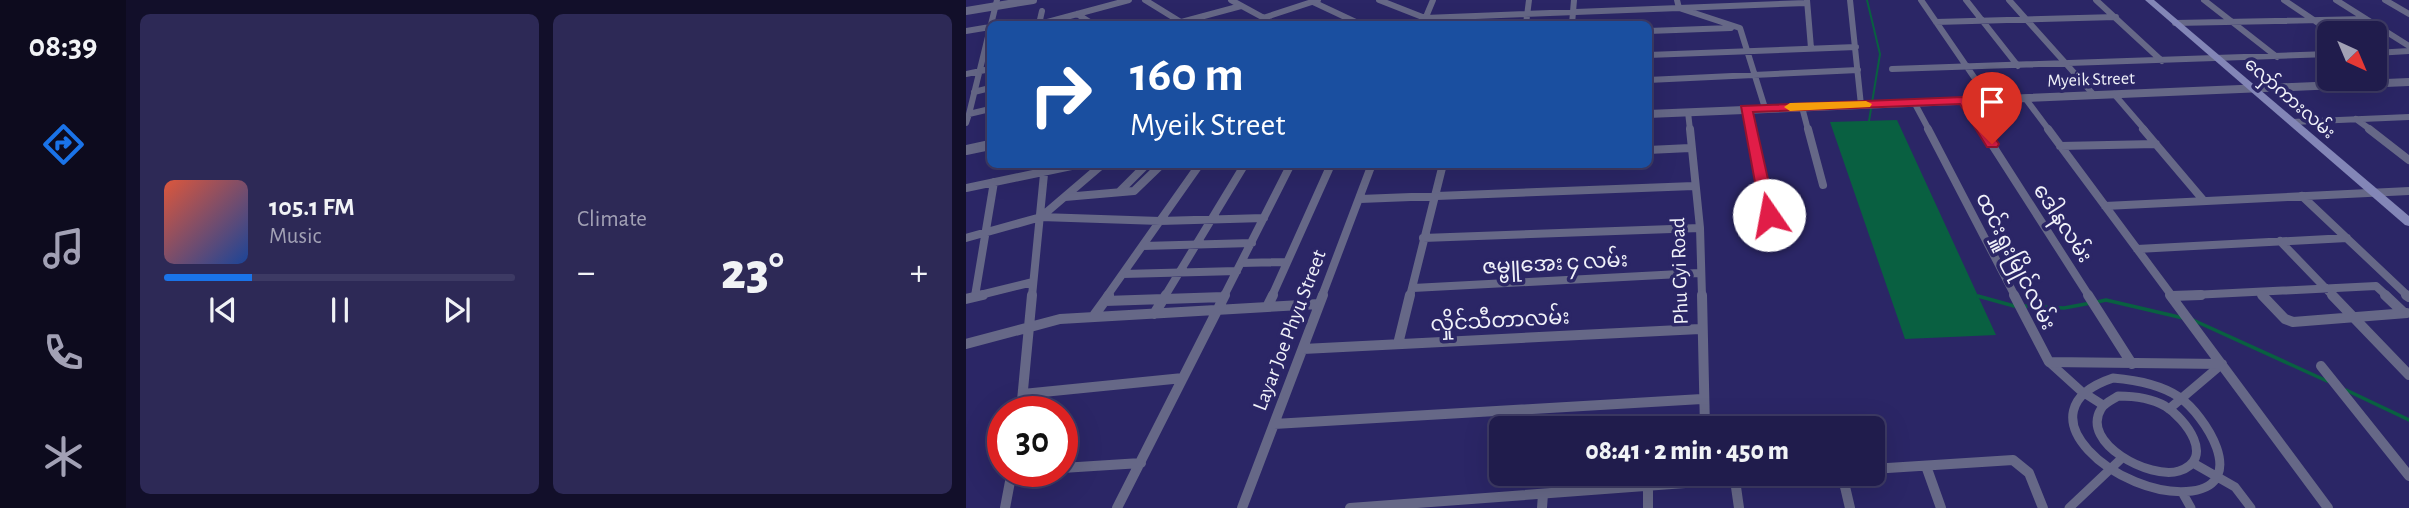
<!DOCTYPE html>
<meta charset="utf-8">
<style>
body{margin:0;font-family:"Alegreya Sans","Noto Sans Myanmar",sans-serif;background:#2d2956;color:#f1f3f6;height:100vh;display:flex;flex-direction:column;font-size:26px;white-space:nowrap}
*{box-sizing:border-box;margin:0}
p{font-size:23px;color:#a2a1b5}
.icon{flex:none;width:38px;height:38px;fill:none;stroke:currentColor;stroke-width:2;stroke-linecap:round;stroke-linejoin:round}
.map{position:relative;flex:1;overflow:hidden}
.sheet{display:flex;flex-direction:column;gap:14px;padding:14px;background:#120f2a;width:840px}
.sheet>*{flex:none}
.top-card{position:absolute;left:21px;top:21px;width:665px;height:147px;border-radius:10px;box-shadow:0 7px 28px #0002,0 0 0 2px #3d3a64;background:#1a4fa0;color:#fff;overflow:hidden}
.needle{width:46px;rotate:136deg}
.tools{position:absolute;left:1351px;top:21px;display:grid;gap:14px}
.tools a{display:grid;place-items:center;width:70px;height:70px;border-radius:10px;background:#201c4c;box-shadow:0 7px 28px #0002,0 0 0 2px #3d3a64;font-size:35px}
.speed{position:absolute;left:21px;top:396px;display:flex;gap:14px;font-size:35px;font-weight:700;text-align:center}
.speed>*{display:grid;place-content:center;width:91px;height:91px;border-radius:50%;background:#201c4c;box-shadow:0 7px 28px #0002,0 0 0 2px #3d3a64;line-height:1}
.speed .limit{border:10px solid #d22;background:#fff;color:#111}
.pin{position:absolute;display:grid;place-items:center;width:60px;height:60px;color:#fff;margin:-72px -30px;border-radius:50% 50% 50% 0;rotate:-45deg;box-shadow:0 0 7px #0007}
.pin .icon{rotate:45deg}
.me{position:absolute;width:77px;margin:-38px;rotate:348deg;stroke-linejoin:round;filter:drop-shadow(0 0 5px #0008)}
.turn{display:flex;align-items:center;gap:24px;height:147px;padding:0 28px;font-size:32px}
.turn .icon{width:91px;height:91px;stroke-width:2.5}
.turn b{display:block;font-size:49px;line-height:60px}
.big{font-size:52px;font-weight:800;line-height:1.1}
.sheet .widget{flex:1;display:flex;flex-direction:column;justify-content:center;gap:10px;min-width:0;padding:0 24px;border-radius:10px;background:#2d2956}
.song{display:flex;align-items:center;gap:21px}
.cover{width:84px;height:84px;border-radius:10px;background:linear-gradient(135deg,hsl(10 70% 55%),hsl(220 70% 35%))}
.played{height:7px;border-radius:4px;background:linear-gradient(90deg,#1a73e8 25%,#3d3a64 25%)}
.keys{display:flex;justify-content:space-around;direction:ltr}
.heat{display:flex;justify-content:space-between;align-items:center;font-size:38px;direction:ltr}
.sheet .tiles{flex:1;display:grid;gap:14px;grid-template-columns:repeat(2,1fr)}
.trip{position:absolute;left:523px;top:416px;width:396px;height:70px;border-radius:10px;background:#201c4c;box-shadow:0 7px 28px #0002,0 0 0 2px #3d3a64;font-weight:800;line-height:70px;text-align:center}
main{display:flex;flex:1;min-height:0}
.tabs{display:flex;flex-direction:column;width:126px;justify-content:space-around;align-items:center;background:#0d0b1e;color:#a2a1b5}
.tabs .icon{width:49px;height:49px}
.tabs .active{color:#1a73e8}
.tabs b{font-size:32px;color:#f1f3f6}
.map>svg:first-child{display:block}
.water{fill:#096041}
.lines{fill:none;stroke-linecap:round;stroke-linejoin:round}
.stream-far1{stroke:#096041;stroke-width:2}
.stream{stroke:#096041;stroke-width:3.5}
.pedestrian{stroke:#666887;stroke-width:9}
.minor-far2{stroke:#666887;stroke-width:6}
.minor-far1{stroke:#666887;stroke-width:8}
.minor{stroke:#666887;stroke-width:10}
.tertiary-far1{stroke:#666887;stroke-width:8}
.tertiary{stroke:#666887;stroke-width:10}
.secondary{fill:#8386b7;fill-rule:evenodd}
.route{fill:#e11d48;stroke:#92132f;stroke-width:2}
.slow{fill:#f59e0b}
.labels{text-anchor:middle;stroke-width:7;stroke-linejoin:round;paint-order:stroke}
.far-street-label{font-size:18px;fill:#f0f1f9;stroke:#2b2666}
.street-label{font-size:21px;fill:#f0f1f9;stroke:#2b2666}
</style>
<main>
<nav class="tabs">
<b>08:39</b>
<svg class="icon active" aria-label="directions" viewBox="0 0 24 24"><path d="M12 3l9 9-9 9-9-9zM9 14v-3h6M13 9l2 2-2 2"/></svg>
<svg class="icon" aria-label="music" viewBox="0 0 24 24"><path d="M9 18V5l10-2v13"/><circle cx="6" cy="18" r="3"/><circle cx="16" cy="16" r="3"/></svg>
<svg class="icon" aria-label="phone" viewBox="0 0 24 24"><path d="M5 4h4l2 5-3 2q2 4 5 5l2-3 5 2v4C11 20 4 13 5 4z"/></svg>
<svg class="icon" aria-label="climate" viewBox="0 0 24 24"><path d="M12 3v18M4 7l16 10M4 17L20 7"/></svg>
</nav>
<section class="sheet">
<div class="tiles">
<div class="widget">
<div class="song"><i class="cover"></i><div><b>105.1 FM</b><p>Music</p></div></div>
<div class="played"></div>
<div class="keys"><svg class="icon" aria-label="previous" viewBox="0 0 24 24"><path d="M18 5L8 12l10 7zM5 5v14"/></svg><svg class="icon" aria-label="pause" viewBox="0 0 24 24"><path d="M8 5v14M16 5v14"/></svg><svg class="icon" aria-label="next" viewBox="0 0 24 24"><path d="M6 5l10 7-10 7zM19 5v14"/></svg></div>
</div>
<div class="widget"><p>Climate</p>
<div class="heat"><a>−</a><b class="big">23°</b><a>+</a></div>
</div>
</div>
</section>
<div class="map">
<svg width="1443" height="508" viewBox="0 0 1443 508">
<rect width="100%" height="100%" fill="#2b2666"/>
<!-- water -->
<path class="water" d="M931 120 1030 335 939 339 864 122Z"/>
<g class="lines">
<!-- stream-far1 -->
<path class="stream-far1" d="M901 0 914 54 903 121"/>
<!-- stream -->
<path class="stream" d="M1012 296 1048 306
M1131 302 1140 300 1217 318
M1058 306 1098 308 1125 303
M1227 320 1361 381
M1380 390 1443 420"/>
<!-- pedestrian -->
<path class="pedestrian" d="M1083 362 1115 391 1137 405
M1147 378C1170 380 1194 384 1213 397 1239 415 1283 483 1226 491 1154 500 1048 411 1147 378Z
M1152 396C1168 396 1185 398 1199 406 1220 419 1250 459 1213 471 1184 480 1114 443 1135 409 1138 403 1146 400 1152 396Z
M1203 409 1256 364
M1227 463 1269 487 1285 508
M1216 492 1225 508
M1103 508 1156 458"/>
<!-- minor-far2 -->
<path class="minor-far2" d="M179 0 218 24
M265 0 309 24
M413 0 459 18 713 8 774 28 799 108
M711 0 713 8 840 3
M841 0 845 48
M884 0 895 105
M955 0 1023 99
M1000 0 1052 66
M1043 0 1128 95
M1130 0 1196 61
M1238 0 1311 57
M1318 0 1367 33
M1370 0 1443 46
M1419 0 1443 14
M345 1 394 24
M111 14 127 24
M297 18 352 0
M970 22 1150 17
M1209 23 1400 19
M73 24 76 11
M74 24 163 0
M208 24 275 6
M457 24 467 0
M560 24 563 0
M606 24 608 0
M0 31 24 27
M682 31 765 28
M1409 53 1443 51
M682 55 890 47
M926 69 1363 54
M0 74 24 69
M682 80 892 70
M8 92 24 88
M1148 94 1179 130
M1059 98 1083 130
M998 100 1017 130
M948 102 963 130
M836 107 842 130
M780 109 784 130
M722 112 724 130
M3 114 31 0
M1390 119 1405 130
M1326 122 1443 117
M0 123 3 114 24 109"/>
<!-- minor-far1 -->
<path class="minor-far1" d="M724 129 734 228 736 296
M784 129 802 215
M842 129 857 185
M962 129 1049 296
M1016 129 1123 296
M1082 129 1206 296
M1177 129 1238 201
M1403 129 1443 160
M1094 146 1190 144
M682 150 724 148
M0 188 115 164
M154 191 181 164
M1336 196 1442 296
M99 197 168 191 196 164
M394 199 728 186
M1139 206 1443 191
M75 217 137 164
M0 238 75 217 194 221 298 218
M457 238 734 228
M1314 241 1367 296
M177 246 286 243
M1171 249 1381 238
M275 263 320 262
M157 274 271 271
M447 288 733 273
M1294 292 1298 296
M9 296 28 182
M10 296 67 282
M66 296 79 164
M141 296 234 164
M199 296 279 164
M258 296 325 164
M306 296 363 169 359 164
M356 296 406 164
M444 296 477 164
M1206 296 1410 286 1421 296"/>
<!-- minor -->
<path class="minor" d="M736 295 739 429
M1048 295 1083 362 1256 364
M1122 295 1166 364
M1204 295 1362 508
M1296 295 1319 319 1327 322 1441 313
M1366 295 1443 375
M1419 295 1438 313
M1440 295 1443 297
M1206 296 1235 295
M0 299 17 295
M139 301 258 297
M301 307 307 295
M188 314 200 295
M127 317 143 295
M0 344 94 319 353 304
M432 344 444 295
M337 349 734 329
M1355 366 1443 476
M57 394 217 378
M55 411 66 295
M308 424 736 399
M960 466 975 508
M96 468 175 463
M906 469 1047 460 1063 473 1077 508
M46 472 58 471
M876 474 884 508
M769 480 773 508
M682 486V508
M39 508 46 471
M151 508 259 295
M276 508 357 295
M384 508 841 474
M576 508 577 494"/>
<!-- tertiary-far1 -->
<path class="tertiary-far1" d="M0 11 67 0
M682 114 1443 82"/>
<!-- tertiary -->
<path class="tertiary" d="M0 150 24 145"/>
<!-- secondary -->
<path class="secondary" d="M1179 0H1188L1443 216V226L1439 225Z"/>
</g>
<!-- route -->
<path class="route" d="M998 97 1002 98 1033 144 1031 147H1021L994 104 787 112 810 215 803 220 795 215 775 106Z"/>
<!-- slow -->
<path class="slow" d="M900 101 906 104 904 107 824 111 818 107 824 103Z"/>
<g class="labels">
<!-- far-street labels -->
<g class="far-street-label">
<text transform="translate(1125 79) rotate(-2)" y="6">Myeik Street</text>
<text transform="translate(1324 98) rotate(41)" y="6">လှော်ကားလမ်း</text>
</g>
<!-- street labels -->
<g class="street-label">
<text transform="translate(1097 223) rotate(57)" y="7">ဒေါနလမ်း</text>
<text transform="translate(1050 261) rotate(63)" y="7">ထင်းရှူးမြိုင်လမ်း</text>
<text transform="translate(589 263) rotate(-3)" y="7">ဇမ္ဗူအေး ၄ လမ်း</text>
<text transform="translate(713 271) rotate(-92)" y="7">Phu Gyi Road</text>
<text transform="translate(534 320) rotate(-3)" y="7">လှိုင်သီတာလမ်း</text>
<text transform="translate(323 330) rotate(-69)" y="7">Layar Joe Phyu Street</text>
</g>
</g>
</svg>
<div class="tools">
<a><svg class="needle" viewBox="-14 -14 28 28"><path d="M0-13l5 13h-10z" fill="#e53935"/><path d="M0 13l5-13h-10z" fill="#a2a1b5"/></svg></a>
</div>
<div class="speed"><div class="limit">30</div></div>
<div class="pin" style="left:1026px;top:144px;background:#d93025"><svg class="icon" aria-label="arrive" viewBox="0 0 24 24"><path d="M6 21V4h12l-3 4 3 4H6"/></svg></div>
<svg class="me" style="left:803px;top:215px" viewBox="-20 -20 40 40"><circle r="19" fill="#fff"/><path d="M0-13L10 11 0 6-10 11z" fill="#e11d48"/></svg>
<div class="trip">08:41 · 2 min · 450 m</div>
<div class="top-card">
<div class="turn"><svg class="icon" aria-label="right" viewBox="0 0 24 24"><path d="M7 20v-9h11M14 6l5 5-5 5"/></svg><div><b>160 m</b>Myeik Street</div></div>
</div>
</div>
</main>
